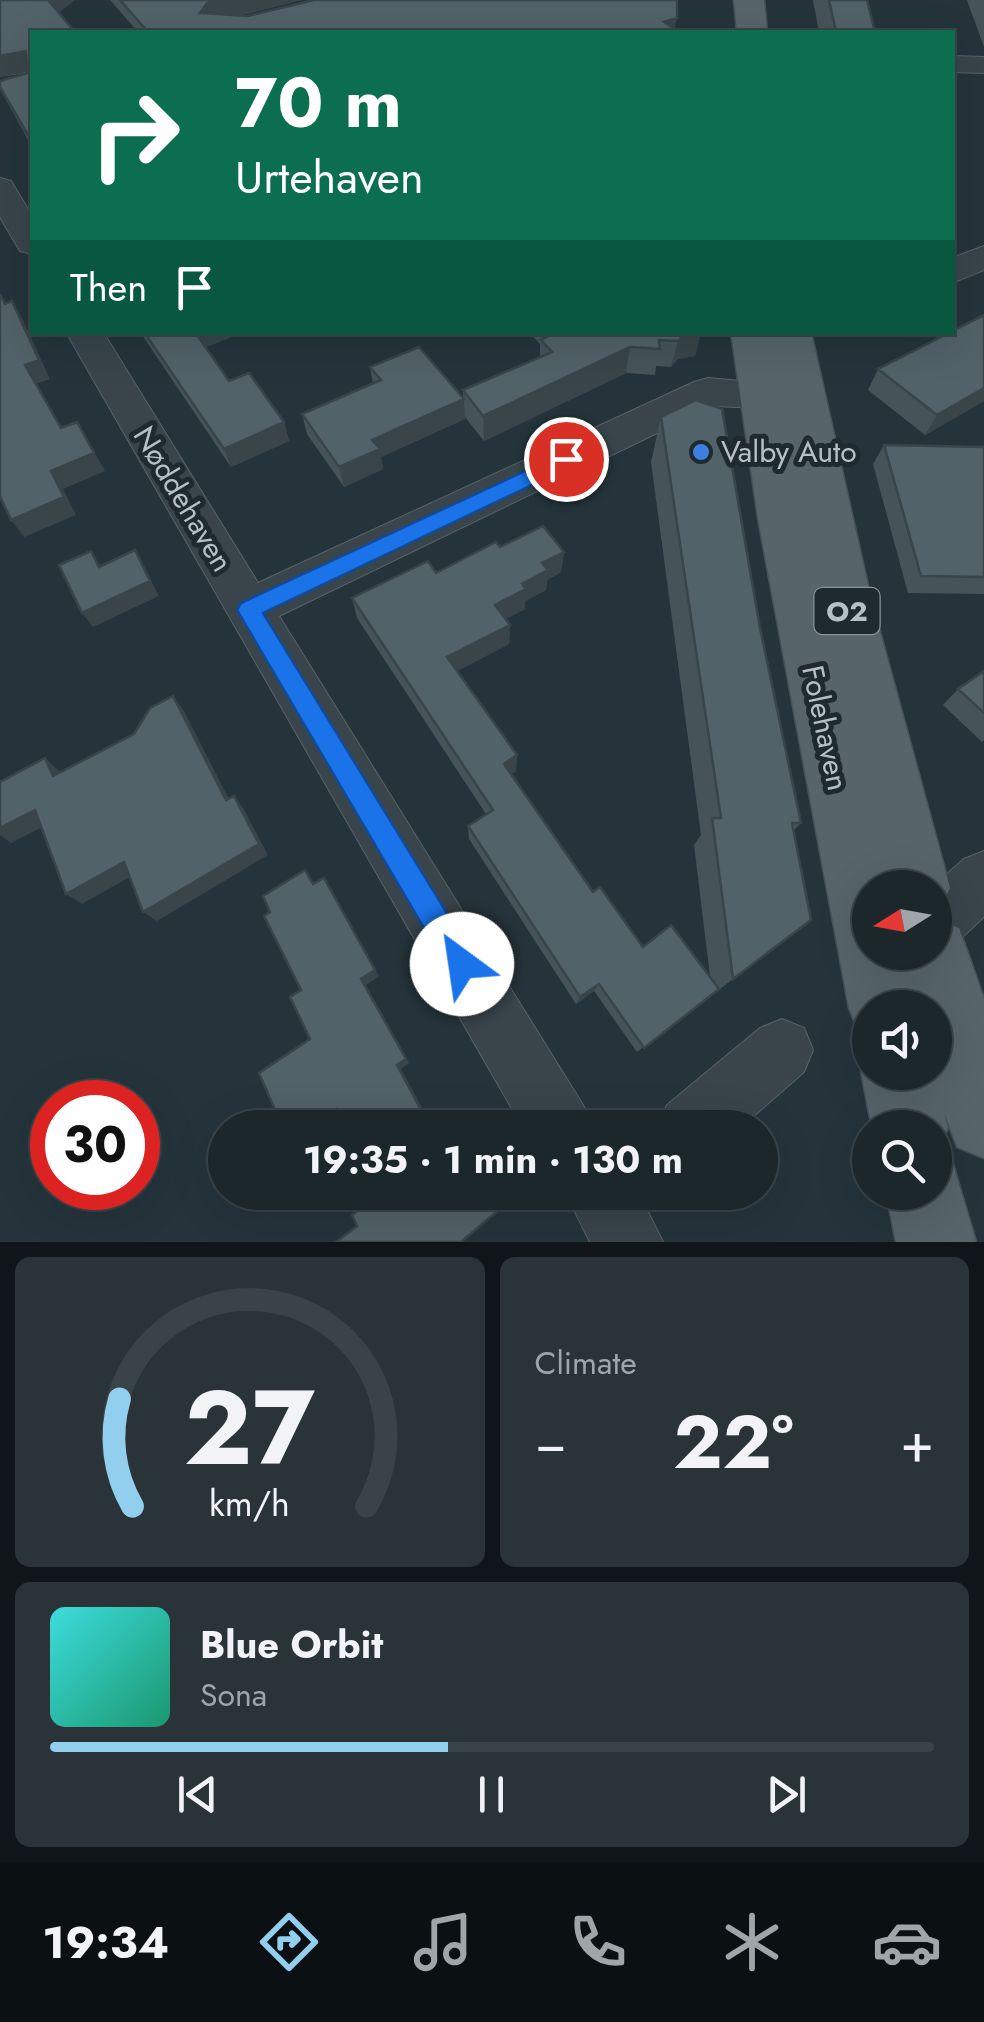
<!DOCTYPE html>
<meta charset="utf-8">
<style>
body{margin:0;font-family:Jost,sans-serif;background:#293338;color:#f1f3f6;height:100vh;display:flex;flex-direction:column;font-size:38px;white-space:nowrap}
*{box-sizing:border-box;margin:0}
p{font-size:32px;color:#a0a5a9}
.icon{flex:none;width:55px;height:55px;fill:none;stroke:currentColor;stroke-width:2;stroke-linecap:round;stroke-linejoin:round}
.map{position:relative;height:1242px;overflow:hidden}
.side{display:flex;flex-direction:column;gap:15px;padding:15px;background:#0f1518;flex:1}
.side>*{flex:none}
.top-card{position:absolute;left:30px;top:30px;width:925px;height:305px;border-radius:0px;box-shadow:0 10px 40px #0002,0 0 0 2px #3a4448;background:#0b6e4f;color:#fff;overflow:hidden}
.needle{width:65px;rotate:259deg}
.tools{position:absolute;left:852px;top:870px;display:grid;gap:20px}
.tools a{display:grid;place-items:center;width:100px;height:100px;border-radius:50%;background:#1c272c;box-shadow:0 10px 40px #0002,0 0 0 2px #3a4448;font-size:50px}
.speed{position:absolute;left:30px;top:1080px;display:flex;gap:20px;font-size:50px;font-weight:700;text-align:center}
.speed>*{display:grid;place-content:center;width:130px;height:130px;border-radius:50%;background:#1c272c;box-shadow:0 10px 40px #0002,0 0 0 2px #3a4448;line-height:1}
.speed .limit{border:15px solid #d22;background:#fff;color:#111}
.pin{position:absolute;display:grid;place-items:center;width:85px;height:85px;color:#fff;margin:-42px;border:5px solid #fff;border-radius:50%;box-shadow:0 2px 10px #0007}
.me{position:absolute;width:110px;margin:-55px;rotate:329deg;stroke-linejoin:round;filter:drop-shadow(0 0 8px #0008)}
.turn{display:flex;align-items:center;gap:35px;height:210px;padding:0 40px;font-size:45px}
.turn .icon{width:130px;height:130px;stroke-width:2.5}
.turn b{display:block;font-size:70px;line-height:85px}
.then{display:flex;align-items:center;height:95px;padding:0 40px;background:#0003;gap:20px;font-size:38px}
.big{font-size:75px;font-weight:700;line-height:1.1}
.side .tile{flex:1;display:flex;flex-direction:column;justify-content:center;gap:15px;min-width:0;padding:0 35px;border-radius:15px;background:#293338}
.side .dial{align-items:center;gap:0}
.dial svg{height:260px;overflow:visible;fill:none;stroke:#3a4448;stroke-width:7;stroke-linecap:round;text-anchor:middle}
.dial text{fill:#f1f3f6;stroke:none}
.song{display:flex;align-items:center;gap:30px}
.cover{width:120px;height:120px;border-radius:15px;background:linear-gradient(135deg,hsl(180 70% 55%),hsl(160 70% 35%))}
.played{height:10px;border-radius:5px;background:linear-gradient(90deg,#92cfee 45%,#3a4448 45%)}
.keys{display:flex;justify-content:space-around;direction:ltr}
.heat{display:flex;justify-content:space-between;align-items:center;font-size:55px;direction:ltr}
.side .tiles{flex:1;display:grid;gap:15px;grid-template-columns:1fr 1fr}
.tile:last-child{grid-column:span 2}
.trip{position:absolute;left:208px;top:1110px;width:570px;height:100px;border-radius:50px;background:#1c272c;box-shadow:0 10px 40px #0002,0 0 0 2px #3a4448;font-weight:700;line-height:100px;text-align:center}
.tabs{display:flex;height:160px;justify-content:space-around;align-items:center;background:#0b1012;color:#a0a5a9}
.tabs .icon{width:70px;height:70px}
.tabs .on{color:#92cfee}
.tabs b{font-size:45px;color:#f1f3f6}
.map>svg:first-child{display:block}
.lines{fill:none;stroke-linecap:round;stroke-linejoin:round}
.street-casing{stroke:#576369;stroke-width:2}
.primary-casing{stroke:#455157;stroke-width:3}
.street{fill:#39454b;fill-rule:evenodd}
.primary{fill:#57656b;fill-rule:evenodd}
.wall{fill:#465459}
.shaded-wall{fill:#394549}
.building{fill:#516268;stroke:#394549;stroke-width:2.5}
.route{fill:#1a73e8;stroke:#114b97;stroke-width:2.5}
.shop-dot{fill:#3f7fe0;stroke:#1e2a30;stroke-width:4}
.labels{text-anchor:middle;stroke-width:10;stroke-linejoin:round;paint-order:stroke}
.shield{fill:#1e2a30;stroke:#889399;stroke-width:2.5}
.shield-label{font-size:28px;font-weight:bold;fill:#b5c0c6}
.poi-label{font-size:30px;fill:#b5c0c6;stroke:#1e2a30;text-anchor:start}
.street-label{font-size:30px;fill:#b5c0c6;stroke:#1e2a30}
</style>
<div class="map">
<svg width="984" height="1242" viewBox="0 0 984 1242">
<rect width="100%" height="100%" fill="#25343b"/>
<g class="lines">
<!-- street casing -->
<g class="street-casing">
<path id="street" d="M952 56 984 57V73L952 72Z
M0 178 11 181 32 216V254L20 251 0 217Z
M984 246V270L952 283V258Z
M66 332H103L258 583 694 382 708 378 776 384 782 394 776 404 762 408 713 406 279 616 583 1105 593 1128H523Z
M984 851V917L956 943 935 951V888H931L964 859Z
M782 1019 804 1028 813 1050 804 1072 740 1128H657L667 1105 760 1028Z
M565 1192H638L663 1242H590Z"/>
</g>
<!-- primary casing -->
<g class="primary-casing">
<path id="primary" d="M734 0H764L767 32H737Z
M731 332H811L871 599 950 888 940 911 935 914V888H870V952H935V918L959 928 984 999V1158L957 1147 944 1112 948 1128 935 1156V1128H872L861 1072 870 1051V1072H935V1008H870V1038L859 1033 849 1008 758 518Z
M935 1157 953 1164 976 1242H896L886 1192H935Z"/>
</g>
<!-- street -->
<use href="#street" class="street"/>
<!-- primary -->
<use href="#primary" class="primary"/>
</g>
<!-- wall -->
<path class="wall" d="M0 0 32 32V147L0 89V81L27 73 0 77Z
M110 0H302L238 16 675 29 680 32H138Z
M813 0H867L875 32H819Z
M967 0H984V47Z
M984 315V401L925 435 868 390 878 369Z
M140 332H244L206 347 229 381 284 422 289 441 231 467Z
M529 332H701L695 356 678 359 671 367 656 366 655 375 626 373 484 441 465 417V419L381 457 383 469 344 487 307 434 302 414 373 384 370 367 463 398V390L540 357V344Z
M661 417 760 628 801 823 793 831 733 979 637 1052 594 991 576 1004 469 839 468 826 486 814 357 618 352 598 436 573 500 547 564 552 561 572 547 580 546 590 525 601V609L505 619 510 625 509 644 457 671 516 771 511 774 593 892 643 947 710 976 694 845 701 835 651 462Z
M884 445 984 447V594L908 593 873 464Z
M984 671V740L982 742 943 705 958 689Z"/>
<!-- shaded-wall -->
<path class="shaded-wall" d="M47 0H75L54 17Z
M221 0H302L212 22 200 13 207 3Z
M677 18 674 32 664 22Z
M26 51 32 70 0 77V56Z
M12 301 23 320 50 379 36 384 25 365Z
M194 332H244L201 349Z
M701 332 695 356 678 359 671 367 678 341 685 333Z
M630 347 626 373 484 441 483 416Z
M984 388V401L925 435 937 415Z
M464 399 465 419 381 457 383 469 344 487 339 467 372 440Z
M77 422 105 471 63 489 76 515 24 537 11 520 51 471Z
M284 422 289 441 231 467 224 449Z
M135 550 159 596 93 627 82 613Z
M564 552 561 572 547 580 546 590 525 601V609L495 624V605L522 584 542 563Z
M510 625 509 644 449 675 447 657Z
M173 696 184 711 236 813 226 800Z
M517 755 516 771 503 779 504 764Z
M45 758 60 772 53 776Z
M234 796 243 808 268 855 157 921 143 912Z
M35 810 52 822 11 843 0 835V828Z
M124 862 137 873 82 904 66 894Z
M330 887 379 976 366 985 409 1063 401 1069 430 1122 427 1121 397 1065 361 979Z
M599 984 594 991 576 1004 580 997Z
M336 1109 342 1110 318 1128H310Z"/>
<!-- building -->
<path class="building" d="M0 0H48L75 32H32V142L0 87V81L27 73 26 51 0 56Z
M120 0H221L207 3 200 13 248 16 314 0H677V18L664 22 680 32H148Z
M829 0H867L875 32H836Z
M0 294 5 304 12 301 39 360 25 365 61 428 77 422 94 453 51 471 64 497 11 520 0 496Z
M984 315V388L937 415 878 369Z
M144 332H195L229 381 249 373 284 422 224 449Z
M557 332H688L685 333 678 341 659 340 660 349 630 347 483 416 463 390 552 352 541 340Z
M419 347 464 399 372 440 380 449 339 467 302 414 381 380 370 367Z
M696 400 722 409 760 628 801 823H792L811 920 733 979 712 818H721L661 417Z
M884 445 984 447V577L921 576Z
M543 526 564 552 542 563 548 570 522 584 526 589 495 605 510 625 447 657 517 755 504 764 593 892 600 887 643 947 671 925 719 989 644 1048 599 984 580 997 468 826 493 810 352 598 428 561 436 573 496 542 500 547Z
M135 550 150 581 82 613 59 565 91 551 99 567Z
M984 671V713L958 689Z
M173 696 226 800 234 796 259 844 143 912 124 862 66 894 35 810 0 828V782L45 758 53 776 134 734 150 708Z
M305 870 313 884 324 878 375 970 361 979 406 1059 397 1065 427 1121 434 1116 441 1128H345L336 1109 310 1128H283L259 1073 310 1039 290 997 301 990 264 916 270 912 263 896Z
M377 1192H520L461 1242H336L357 1226 352 1215 379 1195Z"/>
<!-- route -->
<path class="route" d="M566 452 574 454V465L263 613 472 954 476 964 472 974 462 978 451 974 237 610 241 603Z"/>
<!-- markers -->
<circle class="shop-dot" cx="701" cy="452" r="10"/>
<g class="labels">
<!-- shield labels -->
<rect class="shield" x="814.5" y="588" width="65" height="46" rx="8"/>
<g class="shield-label">
<text x="847" y="621">O2</text>
</g>
<!-- poi labels -->
<g class="poi-label">
<text x="721" y="462">Valby Auto</text>
</g>
<!-- street labels -->
<g class="street-label">
<text transform="translate(183 499) rotate(59)" y="10">Nøddehaven</text>
<text transform="translate(825 728) rotate(78)" y="10">Folehaven</text>
</g>
</g>
</svg>
<div class="tools">
<a><svg class="needle" viewBox="-14 -14 28 28"><path d="M0-13l5 13h-10z" fill="#e53935"/><path d="M0 13l5-13h-10z" fill="#a0a5a9"/></svg></a>
<a><svg class="icon" aria-label="sound" viewBox="0 0 24 24"><path d="M4 9h4l5-4v14l-5-4H4zM17 9q2 3 0 6"/></svg></a>
<a><svg class="icon" aria-label="search" viewBox="0 0 24 24"><circle cx="10" cy="10" r="6"/><path d="M15 15l6 6"/></svg></a>
</div>
<div class="speed"><div class="limit">30</div></div>
<div class="pin" style="left:566px;top:459px;background:#d93025"><svg class="icon" aria-label="arrive" viewBox="0 0 24 24"><path d="M6 21V4h12l-3 4 3 4H6"/></svg></div>
<svg class="me" style="left:462px;top:964px" viewBox="-20 -20 40 40"><circle r="19" fill="#fff"/><path d="M0-13L10 11 0 6-10 11z" fill="#1a73e8"/></svg>
<div class="trip">19:35 · 1 min · 130 m</div>
<div class="top-card">
<div class="turn"><svg class="icon" aria-label="right" viewBox="0 0 24 24"><path d="M7 20v-9h11M14 6l5 5-5 5"/></svg><div><b>70 m</b>Urtehaven</div></div>
<div class="then">Then<svg class="icon" aria-label="arrive" viewBox="0 0 24 24"><path d="M6 21V4h12l-3 4 3 4H6"/></svg></div>
</div>
</div>
<section class="side">
<div class="tiles">
<div class="tile dial"><svg viewBox="0 0 100 80">
<path d="M14 69A42 42 0 1 1 86 69"/>
<path d="M14 69A42 42 0 0 1 10 36" stroke="#92cfee"/>
<text x="50" y="56" font-size="32" font-weight="700">27</text>
<text x="50" y="72" font-size="11">km/h</text>
</svg></div>
<div class="tile"><p>Climate</p>
<div class="heat"><a>−</a><b class="big">22°</b><a>+</a></div>
</div>
<div class="tile">
<div class="song"><i class="cover"></i><div><b>Blue Orbit</b><p>Sona</p></div></div>
<div class="played"></div>
<div class="keys"><svg class="icon" aria-label="previous" viewBox="0 0 24 24"><path d="M18 5L8 12l10 7zM5 5v14"/></svg><svg class="icon" aria-label="pause" viewBox="0 0 24 24"><path d="M8 5v14M16 5v14"/></svg><svg class="icon" aria-label="next" viewBox="0 0 24 24"><path d="M6 5l10 7-10 7zM19 5v14"/></svg></div>
</div>
</div>
</section>
<nav class="tabs">
<b>19:34</b>
<svg class="icon on" aria-label="directions" viewBox="0 0 24 24"><path d="M12 3l9 9-9 9-9-9zM9 14v-3h6M13 9l2 2-2 2"/></svg>
<svg class="icon" aria-label="music" viewBox="0 0 24 24"><path d="M9 18V5l10-2v13"/><circle cx="6" cy="18" r="3"/><circle cx="16" cy="16" r="3"/></svg>
<svg class="icon" aria-label="phone" viewBox="0 0 24 24"><path d="M5 4h4l2 5-3 2q2 4 5 5l2-3 5 2v4C11 20 4 13 5 4z"/></svg>
<svg class="icon" aria-label="climate" viewBox="0 0 24 24"><path d="M12 3v18M4 7l16 10M4 17L20 7"/></svg>
<svg class="icon" aria-label="car" viewBox="0 0 24 24"><path d="M5 17H2v-5l4-1 3-4h7l3 4 3 1v5h-3M9 17h6M6 11h13"/><circle cx="7" cy="17" r="2"/><circle cx="17" cy="17" r="2"/></svg>
</nav>
